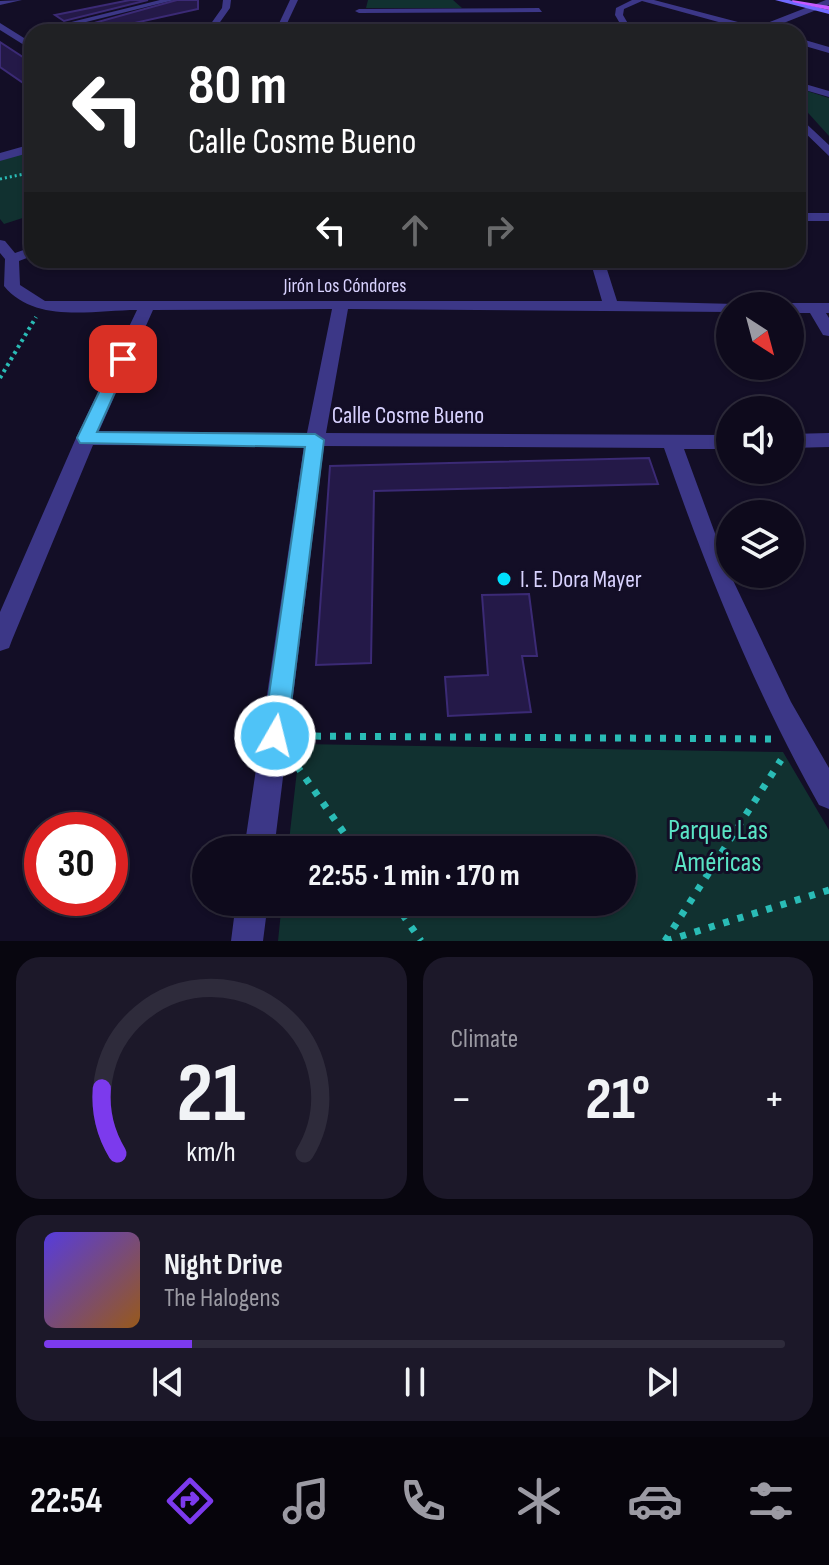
<!DOCTYPE html>
<meta charset="utf-8">
<style>
body{margin:0;font-family:"Sofia Sans Condensed",sans-serif;background:#1c1829;color:#f1f3f6;height:100vh;display:flex;flex-direction:column;font-size:30px;white-space:nowrap}
*{box-sizing:border-box;margin:0}
p{font-size:26px;color:#9b9aa3}
.icon{flex:none;width:44px;height:44px;fill:none;stroke:currentColor;stroke-width:2;stroke-linecap:round;stroke-linejoin:round}
.map{position:relative;height:941px;overflow:hidden}
.drawer{display:flex;flex-direction:column;gap:16px;padding:16px;background:#08060f;flex:1}
.drawer>*{flex:none}
.banner{position:absolute;left:24px;top:24px;width:782px;height:244px;border-radius:24px;box-shadow:0 2px 6px #0004,0 0 0 2px #2e2b3b;background:#202124;color:#fff;overflow:hidden}
.needle{width:52px;rotate:144deg}
.buttons{position:absolute;left:716px;top:292px;display:grid;gap:16px}
.buttons a{display:grid;place-items:center;width:88px;height:88px;border-radius:50%;background:#0e0a1c;box-shadow:0 2px 6px #0004,0 0 0 2px #2e2b3b;font-size:40px}
.speed{position:absolute;left:24px;top:812px;display:flex;gap:16px;font-size:40px;font-weight:700;text-align:center}
.speed>*{display:grid;place-content:center;width:104px;height:104px;border-radius:50%;background:#0e0a1c;box-shadow:0 2px 6px #0004,0 0 0 2px #2e2b3b;line-height:1}
.speed .limit{border:12px solid #d22;background:#fff;color:#111}
.pin{position:absolute;display:grid;place-items:center;width:68px;height:68px;color:#fff;margin:-34px;border-radius:16px;box-shadow:0 4px 12px #0006}
.me{position:absolute;width:88px;margin:-44px;rotate:8deg;stroke-linejoin:round;filter:drop-shadow(0 0 6px #0008)}
.turn{display:flex;align-items:center;gap:28px;height:168px;padding:0 32px;font-size:36px}
.turn .icon{width:104px;height:104px;stroke-width:2.5}
.turn b{display:block;font-size:56px;line-height:68px}
.lanes{display:flex;align-items:center;height:76px;padding:0 32px;background:#0003;justify-content:center;gap:40px;direction:ltr}
.lanes .off{opacity:.35}
.big{font-size:60px;font-weight:700;line-height:1.1}
.drawer .widget{flex:1;display:flex;flex-direction:column;justify-content:center;gap:12px;min-width:0;padding:0 28px;border-radius:24px;background:#1c1829}
.drawer .dial{align-items:center;gap:0}
.dial svg{height:208px;overflow:visible;fill:none;stroke:#2e2b3b;stroke-width:7;stroke-linecap:round;text-anchor:middle}
.dial text{fill:#f1f3f6;stroke:none}
.song{display:flex;align-items:center;gap:24px}
.cover{width:96px;height:96px;border-radius:12px;background:linear-gradient(135deg,hsl(250 70% 55%),hsl(30 70% 35%))}
.played{height:8px;border-radius:4px;background:linear-gradient(90deg,#7c3aed 20%,#2e2b3b 20%)}
.keys{display:flex;justify-content:space-around;direction:ltr}
.heat{display:flex;justify-content:space-between;align-items:center;font-size:44px;direction:ltr}
.drawer .tiles{flex:1;display:grid;gap:16px;grid-template-columns:1fr 1fr}
.widget:last-child{grid-column:span 2}
.trip{position:absolute;left:192px;top:836px;width:444px;height:80px;border-radius:40px;background:#0e0a1c;box-shadow:0 2px 6px #0004,0 0 0 2px #2e2b3b;font-weight:700;line-height:80px;text-align:center}
.menu{display:flex;height:128px;justify-content:space-around;align-items:center;background:#06040b;color:#9b9aa3}
.menu .icon{width:56px;height:56px}
.menu .active{color:#7c3aed}
.menu b{font-size:36px;color:#f1f3f6}
.map>svg:first-child{display:block}
.green{fill:#113130}
.building{fill:#241948;stroke:#3b2a75;stroke-width:2}
.lines{fill:none;stroke-linecap:round;stroke-linejoin:round}
.path-far2{stroke:#2abcb6;stroke-width:3;stroke-dasharray:2 3;stroke-linecap:butt}
.path-far1{stroke:#2abcb6;stroke-width:4;stroke-dasharray:3 4;stroke-linecap:butt}
.path{stroke:#2abcb6;stroke-width:7;stroke-dasharray:6 9;stroke-linecap:butt}
.minor{fill:#3c3787;fill-rule:evenodd}
.secondary{fill:#716aff;fill-rule:evenodd}
.primary{fill:#c55aff;fill-rule:evenodd}
.route{fill:#4fc3f7;stroke:#337fa1;stroke-width:2}
.poi-dot{fill:#00e0fe;stroke:#130e26;stroke-width:3}
.labels{text-anchor:middle;stroke-width:6;stroke-linejoin:round;paint-order:stroke}
.far-street-label{font-size:20px;fill:#d9d3ff;stroke:#130e26}
.street-label{font-size:24px;fill:#d9d3ff;stroke:#130e26}
.poi-label{font-size:24px;fill:#d9d3ff;stroke:#130e26;text-anchor:start}
.near-park-label{font-size:28px;fill:#5ae4c5;stroke:#130e26}
</style>
<div class="map">
<svg width="829" height="941" viewBox="0 0 829 941">
<rect width="100%" height="100%" fill="#130e26"/>
<!-- green -->
<path class="green" d="M368 0H453L462 8H366Z
M804 90 829 98V136L800 104V94Z
M32 151V215L4 224 0 219V160Z
M300 744 783 752 829 830V941H278L282 902H622V850H288Z"/>
<!-- building -->
<path class="building" d="M130 0H148L64 21 55 15Z
M177 0H198V9L94 32H83L76 28Z
M0 42 32 63V89L0 67Z
M649 458 658 484 374 491 371 663 316 665 330 466Z
M529 594 537 656H522L531 712 448 716 445 677 488 675 482 595Z"/>
<g class="lines">
<!-- path-far2 -->
<path class="path-far2" d="M0 179 29 173"/>
<!-- path-far1 -->
<path class="path-far1" d="M0 378 36 317"/>
<!-- path -->
<path class="path" d="M300 736 774 739
M297 766 356 850
M394 902 421 941
M665 941 781 760
M666 941 829 890"/>
<!-- minor -->
<path class="minor" d="M22 0 0 5V1Z
M160 0H174L46 32H31Z
M223 0H231L230 8 213 32H205L222 8Z
M290 0H298L283 32H275Z
M632 0H654L757 27 826 0H829V5L766 30 769 32H755L642 1 624 9 623 15 633 32H625L615 15 616 8Z
M539 8 542 12 359 13 355 11 359 9Z
M0 23 32 43V50L0 30Z
M545 28 549 32H287L291 29Z
M798 38 829 47V53L798 44Z
M798 82 829 91V97L798 88Z
M798 116 829 145V156L798 126Z
M32 144V152L0 161V153Z
M798 213H829V221H798Z
M0 240 5 241 15 253 32 247V256L19 261 20 285 45 301H602L590 260H604L617 301 736 304 737 306H730V312L348 309 326 433 730 435V449H684L730 574 791 702 829 768V809L819 805C755 691 707 572 664 448L324 446 274 850H244L304 446 93 445 12 640 9 648 0 651V612L76 438 137 310C93 310 35 324 4 286L5 259 0 253ZM332 309 307 433 99 431 153 310Z
M790 303H829V313H826L829 318V336L823 335 810 313H790V306H783Z
M829 433V447L790 448V434Z
M236 902H268L263 941H231Z"/>
<!-- secondary -->
<path class="secondary" d="M775 0H789L829 10V14Z"/>
<!-- primary -->
<path class="primary" d="M792 0 829 6V10L793 2Z"/>
</g>
<!-- route -->
<path class="route" d="M123 354 130 359 97 432 315 434 324 440 287 736 283 744 275 748 266 744 263 736 305 447 80 443 77 438 115 359Z"/>
<!-- markers -->
<circle class="poi-dot" cx="504" cy="579" r="8"/>
<g class="labels">
<!-- far-street labels -->
<g class="far-street-label">
<text x="345" y="292">Jirón Los Cóndores</text>
</g>
<!-- street labels -->
<g class="street-label">
<text x="408" y="423">Calle Cosme Bueno</text>
</g>
<!-- poi labels -->
<g class="poi-label">
<text x="520" y="587">I. E. Dora Mayer</text>
</g>
<!-- near-park labels -->
<g class="near-park-label">
<text x="718" y="839">Parque Las<tspan x="718" dy="32">Américas</tspan></text>
</g>
</g>
</svg>
<div class="buttons">
<a><svg class="needle" viewBox="-14 -14 28 28"><path d="M0-13l5 13h-10z" fill="#e53935"/><path d="M0 13l5-13h-10z" fill="#9b9aa3"/></svg></a>
<a><svg class="icon" aria-label="sound" viewBox="0 0 24 24"><path d="M4 9h4l5-4v14l-5-4H4zM17 9q2 3 0 6"/></svg></a>
<a><svg class="icon" aria-label="layers" viewBox="0 0 24 24"><path d="M12 4l9 5-9 5-9-5zM3 14l9 5 9-5"/></svg></a>
</div>
<div class="speed"><div class="limit">30</div></div>
<div class="pin" style="left:123px;top:359px;background:#d93025"><svg class="icon" aria-label="arrive" viewBox="0 0 24 24"><path d="M6 21V4h12l-3 4 3 4H6"/></svg></div>
<svg class="me" style="left:275px;top:736px" viewBox="-20 -20 40 40"><circle r="17" fill="#4fc3f7" stroke="#fff" stroke-width="3"/><path d="M0-11L8 9 0 5-8 9z" fill="#fff"/></svg>
<div class="trip">22:55 · 1 min · 170 m</div>
<div class="banner">
<div class="turn"><svg class="icon" aria-label="left" viewBox="0 0 24 24"><path d="M17 20v-9H6M10 6l-5 5 5 5"/></svg><div><b>80 m</b>Calle Cosme Bueno</div></div>
<div class="lanes"><svg class="icon" aria-label="left" viewBox="0 0 24 24"><path d="M17 20v-9H6M10 6l-5 5 5 5"/></svg><svg class="icon off" aria-label="ahead" viewBox="0 0 24 24"><path d="M12 20V5M6 11l6-6 6 6"/></svg><svg class="icon off" aria-label="right" viewBox="0 0 24 24"><path d="M7 20v-9h11M14 6l5 5-5 5"/></svg></div>
</div>
</div>
<section class="drawer">
<div class="tiles">
<div class="widget dial"><svg viewBox="0 0 100 80">
<path d="M14 69A42 42 0 1 1 86 69"/>
<path d="M14 69A42 42 0 0 1 8 44" stroke="#7c3aed"/>
<text x="50" y="56" font-size="32" font-weight="700">21</text>
<text x="50" y="72" font-size="11">km/h</text>
</svg></div>
<div class="widget"><p>Climate</p>
<div class="heat"><a>−</a><b class="big">21°</b><a>+</a></div>
</div>
<div class="widget">
<div class="song"><i class="cover"></i><div><b>Night Drive</b><p>The Halogens</p></div></div>
<div class="played"></div>
<div class="keys"><svg class="icon" aria-label="previous" viewBox="0 0 24 24"><path d="M18 5L8 12l10 7zM5 5v14"/></svg><svg class="icon" aria-label="pause" viewBox="0 0 24 24"><path d="M8 5v14M16 5v14"/></svg><svg class="icon" aria-label="next" viewBox="0 0 24 24"><path d="M6 5l10 7-10 7zM19 5v14"/></svg></div>
</div>
</div>
</section>
<nav class="menu">
<b>22:54</b>
<svg class="icon active" aria-label="directions" viewBox="0 0 24 24"><path d="M12 3l9 9-9 9-9-9zM9 14v-3h6M13 9l2 2-2 2"/></svg>
<svg class="icon" aria-label="music" viewBox="0 0 24 24"><path d="M9 18V5l10-2v13"/><circle cx="6" cy="18" r="3"/><circle cx="16" cy="16" r="3"/></svg>
<svg class="icon" aria-label="phone" viewBox="0 0 24 24"><path d="M5 4h4l2 5-3 2q2 4 5 5l2-3 5 2v4C11 20 4 13 5 4z"/></svg>
<svg class="icon" aria-label="climate" viewBox="0 0 24 24"><path d="M12 3v18M4 7l16 10M4 17L20 7"/></svg>
<svg class="icon" aria-label="car" viewBox="0 0 24 24"><path d="M5 17H2v-5l4-1 3-4h7l3 4 3 1v5h-3M9 17h6M6 11h13"/><circle cx="7" cy="17" r="2"/><circle cx="17" cy="17" r="2"/></svg>
<svg class="icon" aria-label="filters" viewBox="0 0 24 24"><path d="M4 7h16M4 17h16"/><circle cx="9" cy="7" r="2"/><circle cx="15" cy="17" r="2"/></svg>
</nav>
